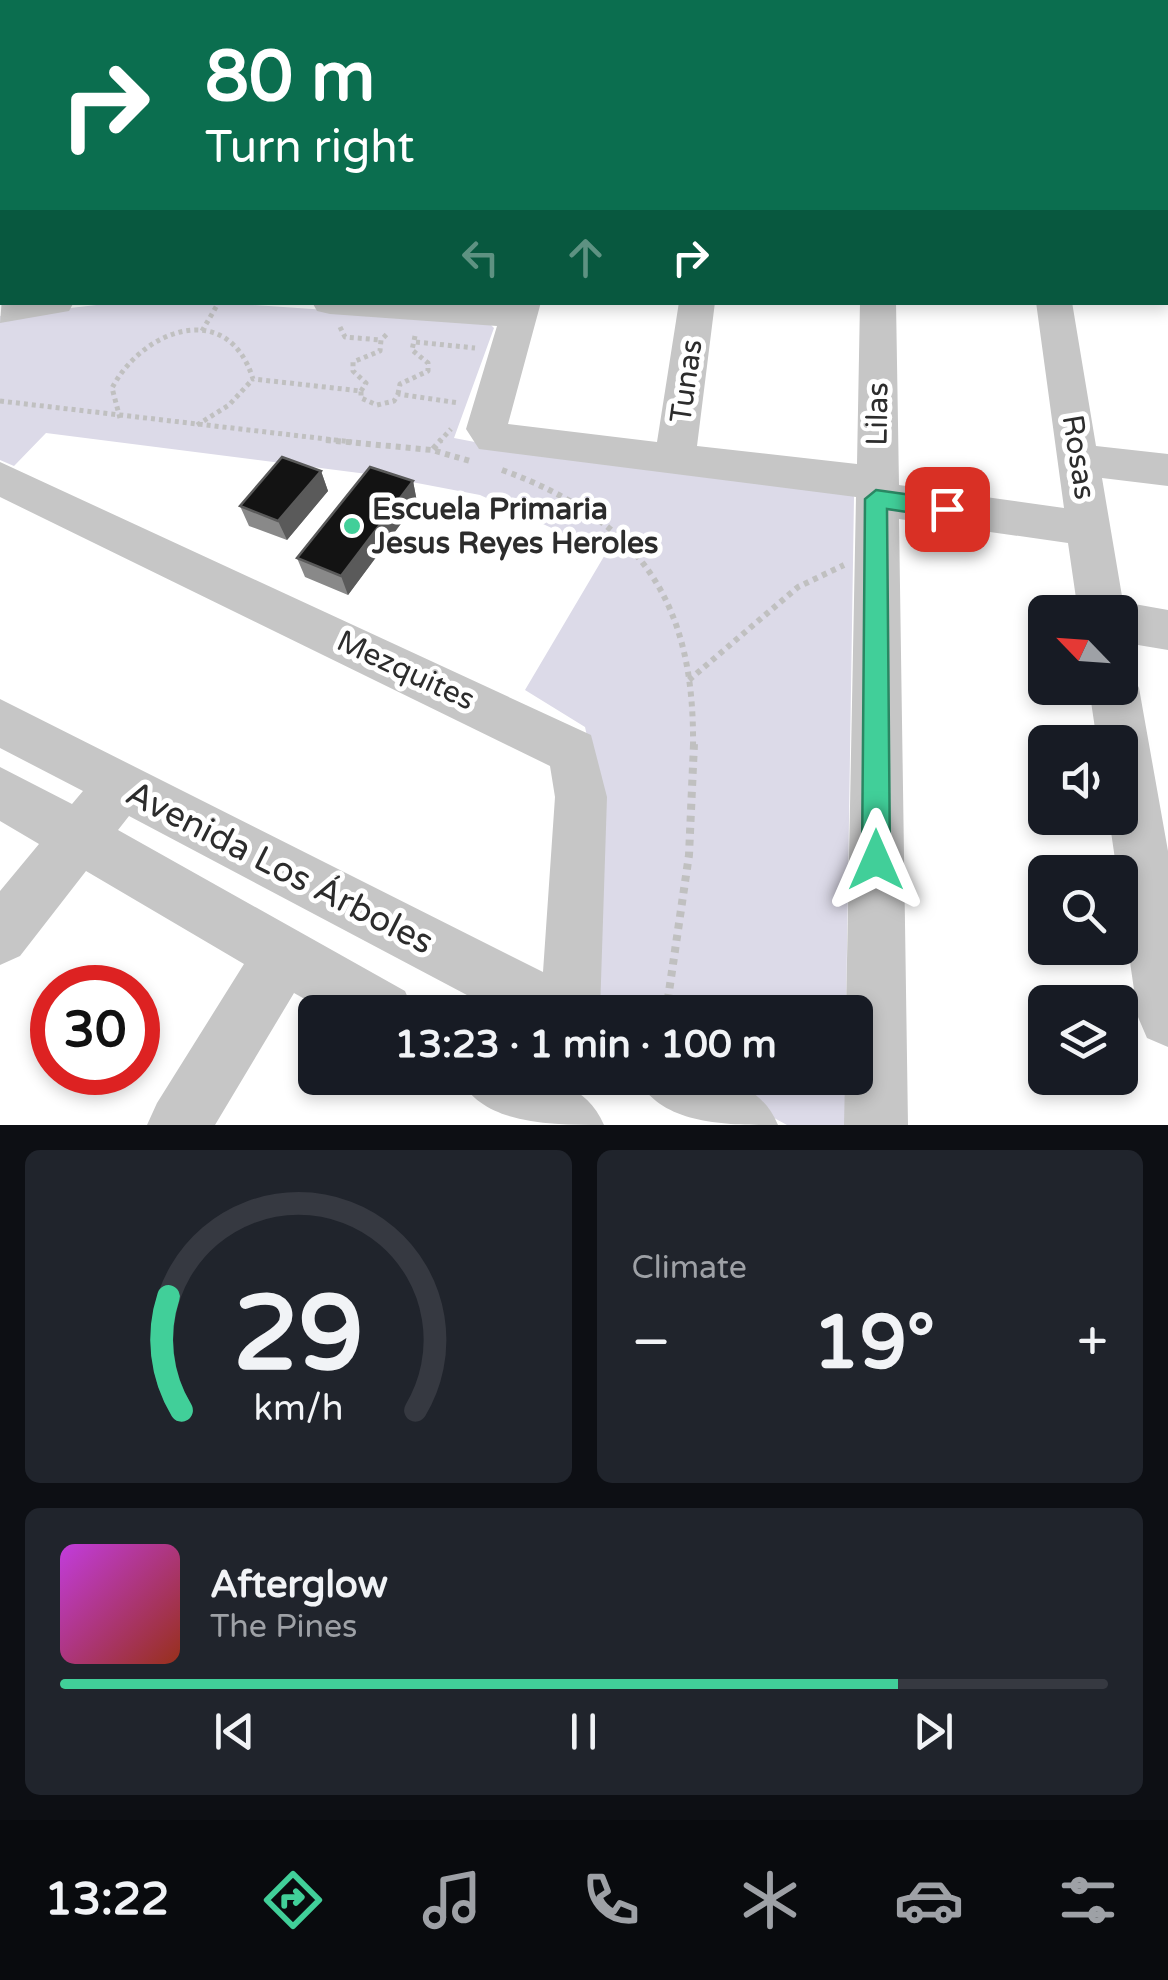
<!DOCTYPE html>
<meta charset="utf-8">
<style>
body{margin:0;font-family:"Varela Round",sans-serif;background:#20242c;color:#f1f3f6;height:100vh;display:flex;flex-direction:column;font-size:38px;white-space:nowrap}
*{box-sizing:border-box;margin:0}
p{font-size:32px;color:#9ea1a6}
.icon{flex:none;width:55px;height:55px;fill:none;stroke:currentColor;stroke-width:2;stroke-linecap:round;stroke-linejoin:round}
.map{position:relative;height:1125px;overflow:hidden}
.drawer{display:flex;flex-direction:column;gap:25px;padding:25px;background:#0d0f14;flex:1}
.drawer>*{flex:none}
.top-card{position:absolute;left:0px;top:0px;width:1170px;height:305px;box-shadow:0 5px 15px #0003;background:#0b6e4f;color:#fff;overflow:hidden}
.needle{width:65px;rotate:295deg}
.buttons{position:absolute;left:1028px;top:595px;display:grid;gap:20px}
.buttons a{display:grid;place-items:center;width:110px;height:110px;border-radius:15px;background:#171b24;box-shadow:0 5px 15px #0003;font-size:50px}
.speed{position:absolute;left:30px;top:965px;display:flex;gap:20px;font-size:50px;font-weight:700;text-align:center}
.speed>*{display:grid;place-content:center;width:130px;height:130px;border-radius:50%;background:#171b24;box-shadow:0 5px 15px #0003;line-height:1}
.speed .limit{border:15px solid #d22;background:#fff;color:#111}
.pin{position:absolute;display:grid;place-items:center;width:85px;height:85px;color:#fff;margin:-42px;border-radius:20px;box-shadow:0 5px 15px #0006}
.me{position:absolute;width:110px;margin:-55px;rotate:0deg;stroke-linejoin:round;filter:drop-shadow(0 0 8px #0008)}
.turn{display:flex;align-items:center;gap:35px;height:210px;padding:0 40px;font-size:45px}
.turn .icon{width:130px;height:130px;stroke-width:2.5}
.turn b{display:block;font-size:70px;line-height:85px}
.lanes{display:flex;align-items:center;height:95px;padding:0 40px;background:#0003;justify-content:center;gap:50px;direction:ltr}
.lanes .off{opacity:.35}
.big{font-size:75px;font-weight:800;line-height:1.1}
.drawer .tile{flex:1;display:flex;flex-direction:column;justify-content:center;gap:15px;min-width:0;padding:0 35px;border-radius:15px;background:#20242c}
.drawer .dial{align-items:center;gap:0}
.dial svg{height:260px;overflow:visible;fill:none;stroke:#363941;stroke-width:7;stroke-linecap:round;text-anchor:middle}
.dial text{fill:#f1f3f6;stroke:none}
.song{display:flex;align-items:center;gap:30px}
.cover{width:120px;height:120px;border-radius:15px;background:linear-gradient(135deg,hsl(290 70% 55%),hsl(10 70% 35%))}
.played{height:10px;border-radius:5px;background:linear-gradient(90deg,#41cf99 80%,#363941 80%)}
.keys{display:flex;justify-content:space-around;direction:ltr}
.heat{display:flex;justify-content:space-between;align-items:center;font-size:55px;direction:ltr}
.drawer .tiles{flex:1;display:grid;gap:25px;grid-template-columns:1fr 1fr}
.tile:last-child{grid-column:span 2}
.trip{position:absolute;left:298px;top:995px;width:575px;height:100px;border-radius:15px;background:#171b24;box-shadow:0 5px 15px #0003;font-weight:800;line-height:100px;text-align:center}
.menu{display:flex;height:160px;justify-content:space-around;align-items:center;background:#090b0e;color:#9ea1a6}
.menu .icon{width:70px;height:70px}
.menu .on{color:#41cf99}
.menu b{font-size:45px;color:#f1f3f6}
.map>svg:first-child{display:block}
.green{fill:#dcdae8}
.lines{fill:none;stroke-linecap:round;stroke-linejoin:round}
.path-far2{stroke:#c0c0c0;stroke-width:5;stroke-dasharray:4 4;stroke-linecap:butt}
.path-far1{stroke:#c0c0c0;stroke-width:6;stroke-dasharray:5 5;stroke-linecap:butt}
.path{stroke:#c0c0c0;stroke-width:8;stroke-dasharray:6 6;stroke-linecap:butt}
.minor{fill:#c6c6c6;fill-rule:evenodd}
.wall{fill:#898989}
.shaded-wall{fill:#5a5a5a}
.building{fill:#131313;stroke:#5a5a5a;stroke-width:2.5}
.route{fill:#41cf99;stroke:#2a8763;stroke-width:2.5}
.poi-dot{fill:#41cf99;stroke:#fff;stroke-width:4}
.labels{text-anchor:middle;stroke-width:10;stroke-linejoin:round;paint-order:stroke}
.street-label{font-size:30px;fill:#2c2c2c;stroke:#fff}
.poi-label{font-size:30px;font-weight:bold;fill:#2c2c2c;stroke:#fff;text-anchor:start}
.near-street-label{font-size:35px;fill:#2c2c2c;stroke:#fff}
</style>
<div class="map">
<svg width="1168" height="1125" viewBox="0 0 1168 1125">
<rect width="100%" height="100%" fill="#fff"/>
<!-- green -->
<path class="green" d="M210 302 487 321 494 328 454 438 532 453 849 486 854 497 846 1012 576 1010 591 754 585 727 525 690 606 553 480 495 375 475 46 433 14 466 0 460V316L114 303Z
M700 1078H845V1125H787Z"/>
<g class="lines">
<!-- path-far2 -->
<path class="path-far2" d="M340 327 345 337 381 340
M202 331 219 302
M416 342 475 348
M361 391 366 383 353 371V362L380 351 381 340 389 332
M398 394 400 384 428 371V363L412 350 415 336
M0 401 352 442
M120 418 112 388C143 329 228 298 253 379L361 391V398L377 405 394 401 398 394 459 403
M197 425 229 405 253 379
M439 442 451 429"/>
<!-- path-far1 -->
<path class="path-far1" d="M326 440 432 450 470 461
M433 449 441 440
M502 470C640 520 695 602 693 747
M689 680 798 587 844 565"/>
<!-- path -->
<path class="path" d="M666 1012 689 855 694 744"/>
<!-- minor -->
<path class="minor" d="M1069 0H1108L1109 2H1071Z
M0 55 2 56V73H0Z
M0 198H2V218H0Z
M2 298V302H74L69 311 0 323Z
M312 302H541L508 424 657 442 679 302H715L697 446 857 464 860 302H896L899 485 1064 508 1036 302H1072L1096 446 1168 454V486L1102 478 1123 602 1168 610V650L1120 642V612H1078L1068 543 899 519 908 1125H844L845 1078H855V1012H846L856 497 479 449 466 429 497 326 330 314 317 311Z
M0 462 591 735 607 797 600 1012H499L129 816 118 830 405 991 414 1012H328L294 993 215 1125H147L157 1103 244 964 86 871 20 956 0 965V891L39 844 0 821V767L72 804 83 791 0 748V699L543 972 555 797 550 766 0 497Z
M1120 668 1131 672 1139 688 1168 851V1047L1147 1038 1138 1017 1109 818H1120V742H1097L1089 688H1120Z
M459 1078C512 1075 580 1068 604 1125 550 1125 484 1125 459 1078Z
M637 1078C690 1075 754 1068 778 1125 724 1125 662 1125 637 1078Z"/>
</g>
<!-- wall -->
<path class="wall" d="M321 471 328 491 287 540 249 526 240 506Z
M413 481 417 502 348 595 305 577 297 558Z"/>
<!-- shaded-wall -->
<path class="shaded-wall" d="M321 471 328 491 287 540 278 521Z
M413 481 417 502 348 595 341 576Z"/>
<!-- building -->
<path class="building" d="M282 457 321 471 278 521 240 506Z
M370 467 413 481 341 576 297 558Z"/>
<!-- route -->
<path class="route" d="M876 490 947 500 958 509 947 518 887 509 890 860 886 870 876 874 866 870 862 860 865 499Z"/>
<!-- markers -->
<circle class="poi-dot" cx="352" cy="526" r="10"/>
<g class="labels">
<!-- street labels -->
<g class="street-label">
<text transform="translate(686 381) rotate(-82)" y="10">Tunas</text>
<text transform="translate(877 414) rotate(-89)" y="10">Lilas</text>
<text transform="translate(1079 457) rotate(81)" y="10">Rosas</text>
<text transform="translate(406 670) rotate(25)" y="10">Mezquites</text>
</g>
<!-- poi labels -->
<g class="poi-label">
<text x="372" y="519">Escuela Primaria<tspan x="372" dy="34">Jesus Reyes Heroles</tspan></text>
</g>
<!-- near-street labels -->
<g class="near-street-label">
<text transform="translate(280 867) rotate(27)" y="12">Avenida Los Árboles</text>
</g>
</g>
</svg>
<div class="buttons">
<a><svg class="needle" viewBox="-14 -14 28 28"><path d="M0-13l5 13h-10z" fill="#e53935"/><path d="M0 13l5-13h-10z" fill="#9ea1a6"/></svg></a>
<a><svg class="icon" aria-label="sound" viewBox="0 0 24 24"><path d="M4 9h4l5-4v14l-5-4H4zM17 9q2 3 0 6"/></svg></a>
<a><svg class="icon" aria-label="search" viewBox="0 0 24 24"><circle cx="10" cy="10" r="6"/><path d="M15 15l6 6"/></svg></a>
<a><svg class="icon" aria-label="layers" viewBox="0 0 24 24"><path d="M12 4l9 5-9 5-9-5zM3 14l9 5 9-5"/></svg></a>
</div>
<div class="speed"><div class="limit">30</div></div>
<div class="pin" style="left:947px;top:509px;background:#d93025"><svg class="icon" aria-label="arrive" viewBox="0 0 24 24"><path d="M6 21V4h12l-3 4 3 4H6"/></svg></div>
<svg class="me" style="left:876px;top:860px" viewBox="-20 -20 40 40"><path d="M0-17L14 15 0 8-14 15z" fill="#41cf99" stroke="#fff" stroke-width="4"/></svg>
<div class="trip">13:23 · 1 min · 100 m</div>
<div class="top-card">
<div class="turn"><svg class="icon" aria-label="right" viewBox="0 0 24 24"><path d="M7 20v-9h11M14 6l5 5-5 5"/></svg><div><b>80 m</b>Turn right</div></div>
<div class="lanes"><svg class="icon off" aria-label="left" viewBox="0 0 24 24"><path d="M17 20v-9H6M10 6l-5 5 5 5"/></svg><svg class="icon off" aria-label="ahead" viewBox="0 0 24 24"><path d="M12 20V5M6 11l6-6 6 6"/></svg><svg class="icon" aria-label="right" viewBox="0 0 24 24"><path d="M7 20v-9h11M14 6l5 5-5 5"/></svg></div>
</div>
</div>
<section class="drawer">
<div class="tiles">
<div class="tile dial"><svg viewBox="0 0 100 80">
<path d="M14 69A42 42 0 1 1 86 69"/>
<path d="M14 69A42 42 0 0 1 10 34" stroke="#41cf99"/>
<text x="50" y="56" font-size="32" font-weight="700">29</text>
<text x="50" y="72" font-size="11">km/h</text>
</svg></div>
<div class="tile"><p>Climate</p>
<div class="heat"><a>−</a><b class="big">19°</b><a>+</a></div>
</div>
<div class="tile">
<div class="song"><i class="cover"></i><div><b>Afterglow</b><p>The Pines</p></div></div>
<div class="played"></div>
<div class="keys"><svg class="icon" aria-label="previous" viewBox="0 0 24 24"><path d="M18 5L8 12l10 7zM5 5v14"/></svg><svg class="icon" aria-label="pause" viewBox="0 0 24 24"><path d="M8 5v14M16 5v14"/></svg><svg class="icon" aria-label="next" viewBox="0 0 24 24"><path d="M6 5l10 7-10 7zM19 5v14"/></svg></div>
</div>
</div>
</section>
<nav class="menu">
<b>13:22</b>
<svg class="icon on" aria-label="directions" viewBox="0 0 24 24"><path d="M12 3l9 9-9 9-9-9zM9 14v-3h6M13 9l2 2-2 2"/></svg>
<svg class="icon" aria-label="music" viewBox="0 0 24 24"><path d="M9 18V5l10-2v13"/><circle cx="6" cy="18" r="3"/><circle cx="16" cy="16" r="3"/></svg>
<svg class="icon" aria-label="phone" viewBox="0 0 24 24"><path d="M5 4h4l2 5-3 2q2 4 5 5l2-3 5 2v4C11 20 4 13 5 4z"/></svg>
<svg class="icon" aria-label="climate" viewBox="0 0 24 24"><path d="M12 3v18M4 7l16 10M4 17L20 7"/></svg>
<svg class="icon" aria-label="car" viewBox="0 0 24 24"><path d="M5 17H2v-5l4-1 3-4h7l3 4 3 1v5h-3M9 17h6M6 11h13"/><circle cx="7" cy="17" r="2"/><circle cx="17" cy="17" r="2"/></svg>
<svg class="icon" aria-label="filters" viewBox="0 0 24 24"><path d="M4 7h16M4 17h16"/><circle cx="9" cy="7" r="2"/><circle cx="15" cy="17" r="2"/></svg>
</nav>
